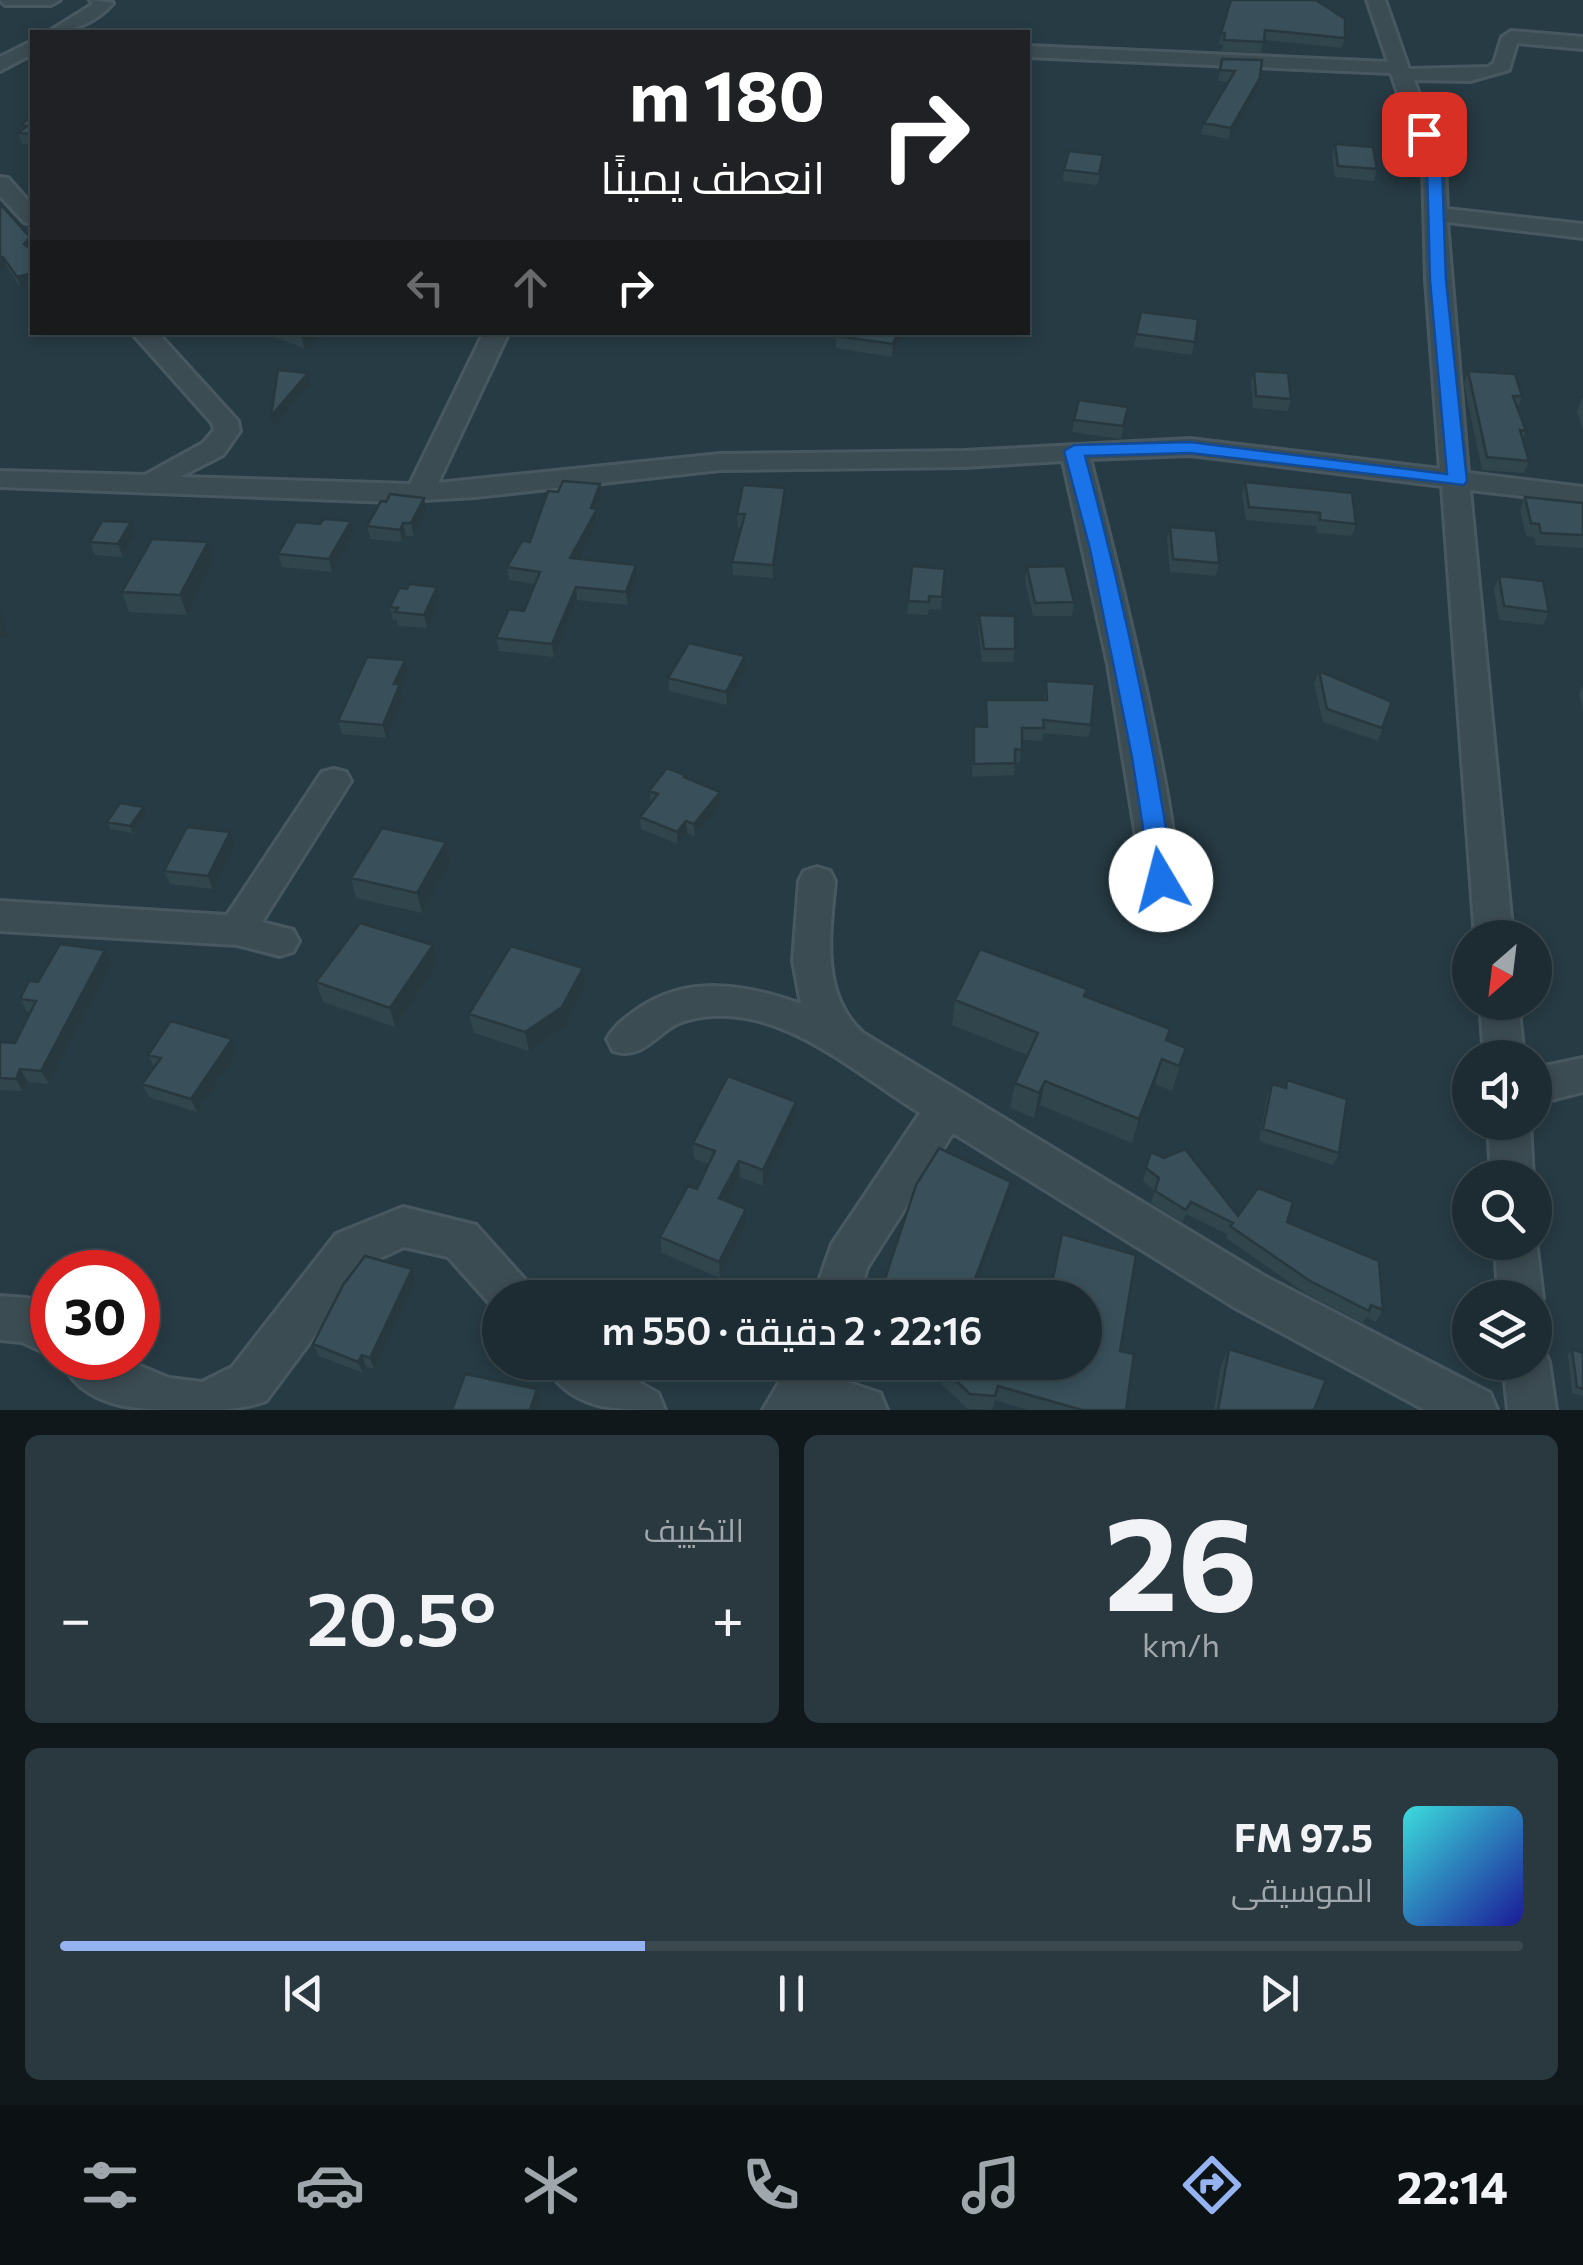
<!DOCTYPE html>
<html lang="ar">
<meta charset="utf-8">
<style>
body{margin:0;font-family:Commissioner,Cairo,sans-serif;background:#2a383f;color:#f1f3f6;direction:rtl;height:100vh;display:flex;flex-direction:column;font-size:38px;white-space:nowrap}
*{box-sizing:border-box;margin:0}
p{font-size:32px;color:#a0a7ac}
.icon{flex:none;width:55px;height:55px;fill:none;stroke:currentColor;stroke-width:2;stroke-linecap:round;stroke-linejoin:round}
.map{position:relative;height:1410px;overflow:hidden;direction:ltr}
.drawer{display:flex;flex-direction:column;gap:25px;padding:25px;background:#10181c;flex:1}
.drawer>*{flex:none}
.banner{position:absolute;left:30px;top:30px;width:1000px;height:305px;border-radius:0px;box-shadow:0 5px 15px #0003,0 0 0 2px #3b484e;direction:rtl;background:#202124;color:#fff;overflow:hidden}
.needle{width:65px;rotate:208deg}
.fabs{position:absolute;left:1452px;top:920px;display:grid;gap:20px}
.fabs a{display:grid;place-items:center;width:100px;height:100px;border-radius:50%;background:#1d2c33;box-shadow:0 5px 15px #0003,0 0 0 2px #3b484e;font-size:50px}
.speed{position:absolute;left:30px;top:1250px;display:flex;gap:20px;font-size:50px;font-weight:700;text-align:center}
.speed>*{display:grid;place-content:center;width:130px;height:130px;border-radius:50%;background:#1d2c33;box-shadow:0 5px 15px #0003,0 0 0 2px #3b484e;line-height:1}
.speed .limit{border:15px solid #d22;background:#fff;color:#111}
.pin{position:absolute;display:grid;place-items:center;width:85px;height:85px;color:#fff;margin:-42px;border-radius:20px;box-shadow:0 5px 15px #0006}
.me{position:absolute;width:110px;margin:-55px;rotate:352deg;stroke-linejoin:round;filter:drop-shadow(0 0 8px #0008)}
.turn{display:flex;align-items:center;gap:35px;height:210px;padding:0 40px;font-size:45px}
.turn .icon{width:130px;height:130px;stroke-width:2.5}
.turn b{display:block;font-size:70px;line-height:85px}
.lanes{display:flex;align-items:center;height:95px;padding:0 40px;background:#0003;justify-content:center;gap:50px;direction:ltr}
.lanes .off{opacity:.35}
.big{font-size:75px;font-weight:600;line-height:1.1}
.drawer .card{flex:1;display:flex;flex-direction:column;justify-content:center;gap:15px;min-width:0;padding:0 35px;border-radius:15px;background:#2a383f}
.drawer .dial{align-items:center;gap:0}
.dial b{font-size:130px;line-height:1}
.song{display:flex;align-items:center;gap:30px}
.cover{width:120px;height:120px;border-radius:15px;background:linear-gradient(135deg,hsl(180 70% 55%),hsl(240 70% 35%))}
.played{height:10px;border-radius:5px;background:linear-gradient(90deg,#95b2f1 40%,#3b484e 40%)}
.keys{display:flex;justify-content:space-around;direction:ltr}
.heat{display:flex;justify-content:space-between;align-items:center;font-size:55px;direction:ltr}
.drawer .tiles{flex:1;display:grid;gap:25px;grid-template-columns:1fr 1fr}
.card:last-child{grid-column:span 2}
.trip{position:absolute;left:482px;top:1280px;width:620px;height:100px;border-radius:50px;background:#1d2c33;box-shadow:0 5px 15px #0003,0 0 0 2px #3b484e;font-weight:600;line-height:100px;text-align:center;direction:rtl}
.menu{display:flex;height:160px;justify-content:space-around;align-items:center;background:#0c1214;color:#a0a7ac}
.menu .icon{width:70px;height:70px}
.menu .current{color:#95b2f1}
.menu b{font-size:45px;color:#f1f3f6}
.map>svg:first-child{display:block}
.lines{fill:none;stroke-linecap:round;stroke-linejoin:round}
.minor-casing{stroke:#485860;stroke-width:6}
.minor{fill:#3c4c53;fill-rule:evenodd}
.wall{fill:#31454d}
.shaded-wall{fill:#28383f}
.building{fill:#39505a;stroke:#28383f;stroke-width:2.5}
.route{fill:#1a73e8;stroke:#114b97;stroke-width:2.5}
</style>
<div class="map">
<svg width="1583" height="1410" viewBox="0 0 1583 1410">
<rect width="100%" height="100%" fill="#273b44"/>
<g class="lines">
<!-- minor casing -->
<g class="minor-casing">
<path id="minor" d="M0 0H60L51 5H5Z
M90 0 113 3C97 22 72 32 48 32L93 4Z
M1367 0H1385L1409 69 1488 67 1494 63 1502 37 1511 31 1583 37V49L1517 43 1509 70 1470 81 1414 80 1445 166 1447 209 1583 224V238L1447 222 1468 473 1583 487V503L1470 490 1513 938H1475L1442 486 1190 455 1090 459C1105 517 1192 855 1174 889L1161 893 1148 889 1143 879 1108 664 1063 461 964 467 720 470 475 497 390 502 0 487V471L145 475 203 443 214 430 212 423 131 332H157L238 421 240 431 223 455 180 477 410 484 484 332H509L438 483 720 454 964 451 1190 439 1440 469 1426 280 1423 166 1391 73 1028 57V46L1388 62Z
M32 41V54L0 71V57Z
M0 177 8 178 32 205V224L24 222 0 196Z
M334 769 346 772 351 781 262 922 293 930 299 941 293 952 280 956 237 945 0 931V901L227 915 322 772Z
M817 867 830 871 835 881C830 933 820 994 863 1033L1266 1277 1490 1393 1497 1410H1425L1234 1307 953 1133 867 1268 858 1298H813L832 1244 920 1113C853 1072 774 997 688 1020 658 1027 646 1062 613 1051L607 1039C614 1026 623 1020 635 1011 686 974 745 984 801 1004L793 961 799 881 804 871Z
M1480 1002H1518L1524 1058H1484Z
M1583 1058V1092L1535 1104V1068Z
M1488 1122H1530L1533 1178H1491Z
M403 1207 476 1225 528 1283 534 1298H500V1315L448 1257 404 1247 368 1264 266 1401C241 1410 216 1410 189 1410 141 1410 80 1410 61 1358H121L169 1378 202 1382 232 1367 336 1234Z
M1535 1233 1543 1298 1535 1314V1298H1498L1495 1242H1535Z
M0 1296 27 1298 52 1310V1356L22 1342 0 1340Z
M1535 1343 1542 1346 1549 1362 1556 1410H1508L1503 1362H1535Z
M544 1362H602L658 1393 665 1410C614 1410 568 1410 544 1362Z
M791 1362H837L832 1377 880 1393 887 1410H763Z"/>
</g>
<!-- minor -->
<use href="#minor" class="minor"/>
</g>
<!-- wall -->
<path class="wall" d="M1231 0 1345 38 1342 48 1264 40 1261 53 1222 51 1223 44H1219Z
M1222 59 1260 78 1258 89 1229 139 1201 134 1204 123 1229 82 1218 81Z
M32 115V145L22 144 18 133 21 131 20 126Z
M1335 144 1377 169 1374 181 1335 177 1332 155Z
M1102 166 1097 185 1063 181 1064 170Z
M0 204 30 237 32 243V284L21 288 7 267 0 270Z
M1141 312 1198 319 1192 355 1134 347Z
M273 332H330L304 348 274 337Z
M846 332H900V340L892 357 836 348V336Z
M1254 371 1291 399 1288 411 1253 408 1251 383Z
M1468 371 1522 396 1518 408 1526 431 1523 441 1529 461 1524 473 1482 470 1464 384Z
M1582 399H1583V431L1577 411Z
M1128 407 1121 439 1072 432 1074 420Z
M1245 482 1356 524 1352 536 1317 533 1316 526 1246 520 1242 495Z
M600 484 601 497 597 509 598 522 578 559 637 578 628 605 577 600 554 657 499 651 496 638 524 611 535 584 509 580 507 567 530 542 558 492Z
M1525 497 1583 503V548L1536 545 1534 537 1526 536 1520 510Z
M785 500 773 578 733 575 732 562 741 527H738L737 514Z
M427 510 414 536H406L402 542 370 539 367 526Z
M351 521 354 534 332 572 282 567 278 554 320 524Z
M131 522 136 535 123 557 95 555 90 542Z
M1170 527 1219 563 1216 576 1170 572 1167 540Z
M208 542 214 561 187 615 129 612 122 592Z
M912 566 945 569 941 610 929 609 928 615 907 614Z
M1027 567 1074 602 1072 616H1033L1025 580Z
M1499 576 1549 612 1543 625 1499 620 1494 589Z
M437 587 440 600 427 628 398 626 397 620H393L390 607Z
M979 615 1015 649 1013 662H982L978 628Z
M745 656 746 669 727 705 669 691 668 678Z
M405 660 408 673 401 689 403 698 386 738 342 734 338 721Z
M1319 671 1392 702 1378 741 1323 722 1314 684Z
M1046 681 1091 725 1089 737 1043 733 1042 741 1022 740 1020 762H1015L1014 775 972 777 974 726 985 727 986 700H1044Z
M1583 686V711L1579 694Z
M686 778 720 792V804L695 836 687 833 678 844 641 829 640 817 651 803 649 791Z
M144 807 147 813 133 833 110 829 107 822Z
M446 842 451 862 422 913 356 898 351 878Z
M235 845 213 889 170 884 164 871Z
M433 945 438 964 395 1027 323 1002 316 982Z
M105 950 112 963 49 1084 28 1082 23 1091 0 1090V1042L15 1043 31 1012H27L20 999 38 982Z
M583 968 586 987 565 1026 529 1051 474 1033 469 1014Z
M1085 997 1170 1029 1167 1040 1186 1048 1172 1091 1155 1084 1132 1143 1040 1105 1034 1118 1010 1108 1015 1083 1027 1055 952 1025 955 1000Z
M232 1039 237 1052 197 1112 149 1097 142 1084 154 1067 148 1055Z
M1287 1080 1339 1153 1333 1165 1259 1141 1267 1096 1272 1084 1284 1088Z
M796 1118 763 1186 740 1177 727 1201 746 1209V1225L720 1278 662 1253 660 1237 697 1189 709 1164 694 1159 693 1143Z
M1151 1152 1238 1216 1287 1222 1383 1310 1376 1322 1366 1317 1363 1323 1305 1293 1226 1238 1227 1234 1186 1214 1182 1222 1151 1203 1155 1191 1143 1181Z
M412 1269 416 1281 374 1369 366 1367 363 1373 319 1356 313 1344Z
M1229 1349 1314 1410H1214L1221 1365Z
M1572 1349 1583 1353V1396L1572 1393 1568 1354Z
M1120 1351 1126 1410H1028L995 1400 992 1410 968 1409 918 1362H1085Z
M846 1362H886L880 1381 846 1372Z"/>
<!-- shaded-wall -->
<path class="shaded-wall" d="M1260 78 1258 89 1229 139 1231 128Z
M30 237 32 249 28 254 24 244Z
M3 257 7 267 0 270V258Z
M32 273V284L21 288 17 277Z
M306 332H330L304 348 301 335Z
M898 332H900V340L892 357 893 344Z
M308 373 310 384 274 426 271 416Z
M600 484 601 497 596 509 598 522 572 571 570 558Z
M785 488V500L773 578V565Z
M424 498 427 510 414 536 411 523Z
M351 521 354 534 332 572 329 559Z
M131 522 136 535 123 557 118 544Z
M403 523 406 536 402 542 400 530Z
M208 542 214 561 187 615 180 595Z
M636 565 637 578 628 605 626 592Z
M437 587 440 600 427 628 424 615Z
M576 587 577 600 554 657 552 644Z
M0 611 8 636 0 639Z
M745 656 746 669 727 705 726 692Z
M405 660 408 673 401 689 403 698 386 738 383 725 394 684Z
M720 792V804L695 836 694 824Z
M144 807 147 813 133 833 130 826Z
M686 821 687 833 678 844 677 832Z
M230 832 235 845 213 889 208 876Z
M446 842 451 862 422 913 417 893Z
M433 945 438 964 395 1027 390 1008Z
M105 950 112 963 49 1084 41 1071Z
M583 968 586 987 565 1026 529 1051 525 1032Z
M232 1039 237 1052 197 1112 191 1099Z
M1162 1059 1155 1084 1132 1143 1139 1119Z
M20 1069 28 1082 23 1091 16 1079Z
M1045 1081 1040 1105 1034 1118 1039 1093Z
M796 1102V1118L763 1186V1170Z
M739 1161 740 1177 720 1214 719 1198Z
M1011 1182 1008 1198 971 1298H968Z
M746 1209V1225L720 1278 719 1262Z
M412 1269 416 1281 374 1369 370 1358Z
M362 1355 366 1367 363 1373 358 1362Z
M883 1362H886L880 1381 881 1367Z
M537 1389 540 1400 537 1410H530Z"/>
<!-- building -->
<path class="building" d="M1231 0H1316L1345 19V38L1265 30 1264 42 1224 40 1225 33H1221Z
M1222 59 1262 60 1260 78 1231 128 1204 123 1235 71 1220 70Z
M32 115V134L18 133 27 126H20Z
M1335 144 1373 147 1377 169 1338 166Z
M1069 151 1103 155 1099 174 1064 170Z
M0 204 30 237 24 244 32 250V273L17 277 3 257 0 258Z
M1141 312 1198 319 1195 342 1136 334Z
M846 332H898L893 344 836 336Z
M278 370 308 373 271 416Z
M1254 371 1288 373 1291 399 1256 396Z
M1468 371 1515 374 1522 396H1513L1526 431 1520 430 1529 461 1487 457Z
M1079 400 1128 407 1123 426 1074 420Z
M563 481 600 484 591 508 597 509 570 558 636 565 626 592 576 587 552 644 496 638 509 609 524 611 540 572 507 567 522 541 530 542 548 491 558 492Z
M1245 482 1352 493 1356 524 1320 520V513L1249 507Z
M743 485 785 488 773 565 732 562 745 514H737Z
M390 494 424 498 411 523H403L400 530 367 526 381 501 386 502Z
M1525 497 1583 503V535L1541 533 1539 524 1531 523Z
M324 519 351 521 329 559 278 554 296 522 320 524Z
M102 521 131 522 118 544 90 542Z
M1170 527 1216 531 1219 563 1173 559Z
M152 539 208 542 180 595 122 592Z
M912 566 945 569 942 597 929 596V602L908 601Z
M1065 566 1074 602 1035 603 1027 567Z
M1499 576 1543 581 1549 612 1504 606Z
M409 584 437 587 424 615 395 612 398 608 390 607 399 588 407 589Z
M979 615 1015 616V649H984Z
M689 643 745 656 726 692 668 678Z
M367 657 405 660 394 684H400L383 725 338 721Z
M1319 671 1392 702 1382 728 1327 709Z
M1046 681 1095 684 1091 725 1043 720 1044 728H1022V750L1015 749V763L974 764V726L987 727 986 700H1047Z
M667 768 685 775 684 777 720 792 694 824 686 821 677 832 640 817 658 794 649 791Z
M120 803 144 807 130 826 107 822Z
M187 827 230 832 208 876 164 871Z
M382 828 446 842 417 893 351 878Z
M360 923 433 945 390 1008 316 982Z
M60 944 105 950 41 1071 20 1069 16 1079 0 1078V1042L15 1043 36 1001 20 999 29 981 38 982Z
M511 946 583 968 562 1007 525 1032 469 1014Z
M980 949 1087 989 1084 996 1170 1029 1166 1040 1186 1048 1179 1066 1162 1059 1139 1119 1045 1081 1039 1093 1015 1083 1038 1033 955 1000Z
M171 1021 232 1039 191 1099 142 1084 161 1058 148 1055Z
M728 1076 796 1102 763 1170 739 1161 719 1198 746 1209 719 1262 660 1237 688 1186 697 1189 715 1151 693 1143Z
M1287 1080 1347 1099 1339 1153 1263 1129 1272 1084 1286 1088Z
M939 1148 1011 1182 968 1298H843L846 1287H859L863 1282 882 1288 916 1185Z
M1185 1149 1238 1216 1258 1188 1293 1202 1287 1222 1379 1261 1383 1310 1371 1305 1369 1311 1310 1281 1230 1226 1233 1223 1191 1202 1186 1210 1155 1191 1159 1178 1146 1168 1151 1152 1164 1158Z
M1062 1234 1136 1255 1120 1351 1134 1354 1126 1410H1082L998 1386 995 1396 970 1394 936 1362H1085V1298H1049Z
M365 1256 412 1269 370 1358 362 1355 358 1362 313 1344 343 1285Z
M1229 1349 1326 1380 1314 1410H1218Z
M1572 1349 1583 1353V1389L1577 1387Z
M865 1362H883L881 1367Z
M465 1374 537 1389 530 1410H452Z"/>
<!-- route -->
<path class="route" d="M1424 129 1431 134 1442 166 1446 280 1467 481 1464 485 1190 453 1085 456C1123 596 1153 736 1174 880L1170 886H1152L1132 757 1090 549 1064 451 1074 445 1190 442 1447 474 1430 280 1427 166 1417 134Z"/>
</svg>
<div class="fabs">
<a><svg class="needle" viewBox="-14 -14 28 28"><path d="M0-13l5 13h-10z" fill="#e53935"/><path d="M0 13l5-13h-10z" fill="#a0a7ac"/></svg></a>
<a><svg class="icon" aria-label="sound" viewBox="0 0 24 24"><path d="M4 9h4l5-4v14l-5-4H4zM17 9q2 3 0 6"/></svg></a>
<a><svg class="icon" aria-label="search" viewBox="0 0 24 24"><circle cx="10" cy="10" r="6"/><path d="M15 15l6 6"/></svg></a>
<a><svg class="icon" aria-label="layers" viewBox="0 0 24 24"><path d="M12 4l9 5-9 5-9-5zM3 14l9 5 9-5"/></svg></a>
</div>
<div class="speed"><div class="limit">30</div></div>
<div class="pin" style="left:1424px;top:134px;background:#d93025"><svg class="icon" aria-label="arrive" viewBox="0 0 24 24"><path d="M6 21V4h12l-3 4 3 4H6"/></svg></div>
<svg class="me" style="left:1161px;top:880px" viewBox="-20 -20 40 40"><circle r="19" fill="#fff"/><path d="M0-13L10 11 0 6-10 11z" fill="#1a73e8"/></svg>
<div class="trip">22:16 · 2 دقيقة · 550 m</div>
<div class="banner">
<div class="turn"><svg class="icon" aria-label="right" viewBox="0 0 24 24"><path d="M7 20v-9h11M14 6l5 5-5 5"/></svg><div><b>180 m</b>انعطف يمينًا</div></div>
<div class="lanes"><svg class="icon off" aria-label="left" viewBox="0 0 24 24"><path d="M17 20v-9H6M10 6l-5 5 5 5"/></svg><svg class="icon off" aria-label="ahead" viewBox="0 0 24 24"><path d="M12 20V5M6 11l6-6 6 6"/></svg><svg class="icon" aria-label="right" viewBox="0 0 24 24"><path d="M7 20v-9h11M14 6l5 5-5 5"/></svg></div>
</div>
</div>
<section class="drawer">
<div class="tiles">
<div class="card dial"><b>26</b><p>km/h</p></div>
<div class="card"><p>التكييف</p>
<div class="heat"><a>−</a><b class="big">20.5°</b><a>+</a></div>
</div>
<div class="card">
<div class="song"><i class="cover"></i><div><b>97.5 FM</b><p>الموسيقى</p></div></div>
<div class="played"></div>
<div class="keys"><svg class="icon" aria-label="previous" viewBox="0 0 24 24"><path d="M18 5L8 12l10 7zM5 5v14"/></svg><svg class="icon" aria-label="pause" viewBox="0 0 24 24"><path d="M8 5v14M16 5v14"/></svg><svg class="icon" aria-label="next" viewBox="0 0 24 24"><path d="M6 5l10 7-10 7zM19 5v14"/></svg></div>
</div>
</div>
</section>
<nav class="menu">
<b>22:14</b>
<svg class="icon current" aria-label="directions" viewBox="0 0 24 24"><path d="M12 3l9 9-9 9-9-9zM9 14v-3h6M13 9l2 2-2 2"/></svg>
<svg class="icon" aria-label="music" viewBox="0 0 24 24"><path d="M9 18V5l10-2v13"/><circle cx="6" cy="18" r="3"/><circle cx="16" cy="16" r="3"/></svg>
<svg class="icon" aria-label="phone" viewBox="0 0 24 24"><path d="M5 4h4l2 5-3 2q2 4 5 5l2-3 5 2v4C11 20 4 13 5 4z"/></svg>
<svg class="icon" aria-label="climate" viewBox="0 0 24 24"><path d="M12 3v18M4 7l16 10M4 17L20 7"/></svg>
<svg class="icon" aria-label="car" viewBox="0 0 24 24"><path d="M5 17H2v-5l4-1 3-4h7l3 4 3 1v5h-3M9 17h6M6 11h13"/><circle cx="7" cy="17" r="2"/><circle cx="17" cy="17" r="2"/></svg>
<svg class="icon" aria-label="filters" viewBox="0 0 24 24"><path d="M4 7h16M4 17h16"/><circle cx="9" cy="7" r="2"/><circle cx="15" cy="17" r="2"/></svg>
</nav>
